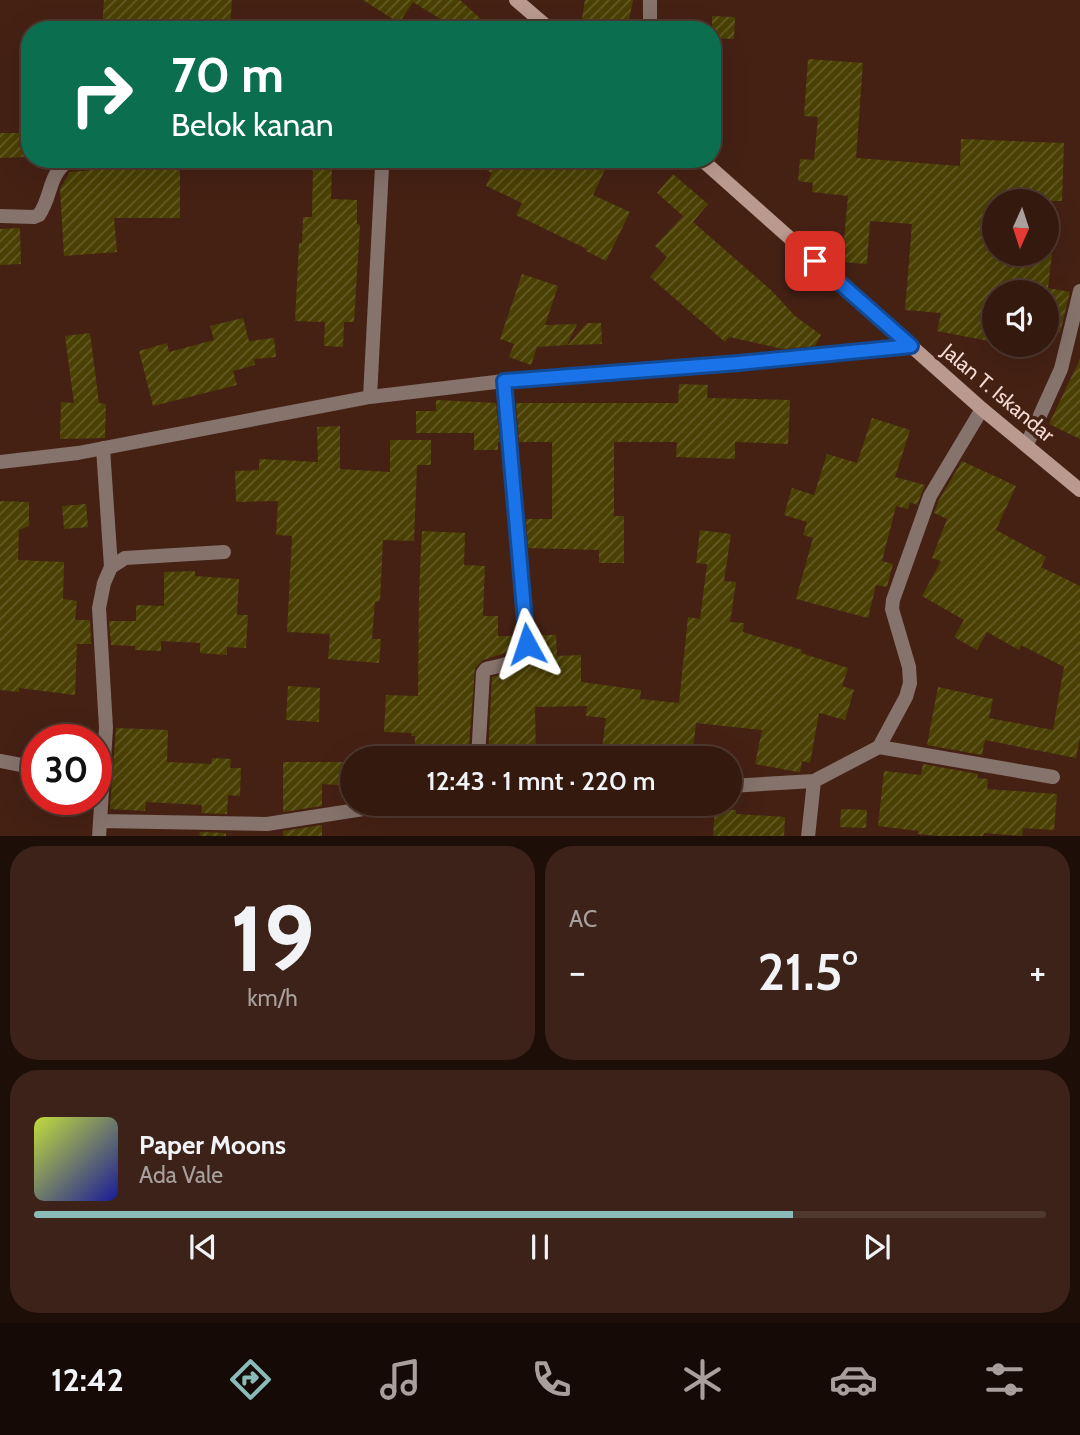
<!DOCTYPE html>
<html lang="id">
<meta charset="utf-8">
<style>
body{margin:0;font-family:Cabin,sans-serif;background:#3c2218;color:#f1f3f6;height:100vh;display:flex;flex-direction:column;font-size:26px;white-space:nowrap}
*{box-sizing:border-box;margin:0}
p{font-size:23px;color:#a9a09e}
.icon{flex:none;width:38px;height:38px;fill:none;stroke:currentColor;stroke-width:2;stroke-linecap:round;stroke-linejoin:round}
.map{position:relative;height:836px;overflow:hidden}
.drawer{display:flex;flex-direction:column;gap:10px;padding:10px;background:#1d0e08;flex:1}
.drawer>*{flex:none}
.banner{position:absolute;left:21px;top:21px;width:700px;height:147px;border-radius:28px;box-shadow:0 7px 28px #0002,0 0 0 2px #4e382f;background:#0b6e4f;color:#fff;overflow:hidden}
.needle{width:46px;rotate:183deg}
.tools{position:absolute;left:982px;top:189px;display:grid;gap:14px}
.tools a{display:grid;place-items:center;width:77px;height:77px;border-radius:50%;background:#34190f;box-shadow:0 7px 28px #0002,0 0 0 2px #4e382f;font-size:35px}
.speed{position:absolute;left:21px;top:724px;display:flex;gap:14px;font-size:35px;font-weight:700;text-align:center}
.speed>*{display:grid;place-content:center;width:91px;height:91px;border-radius:50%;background:#34190f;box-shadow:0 7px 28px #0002,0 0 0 2px #4e382f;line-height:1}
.speed .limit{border:10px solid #d22;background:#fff;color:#111}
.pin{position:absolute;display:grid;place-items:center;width:60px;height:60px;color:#fff;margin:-30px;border-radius:14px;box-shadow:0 4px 10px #0006}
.me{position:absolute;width:77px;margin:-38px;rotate:355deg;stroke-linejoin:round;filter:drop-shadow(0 0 5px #0008)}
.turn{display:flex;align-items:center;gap:24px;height:147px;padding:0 35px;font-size:32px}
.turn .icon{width:91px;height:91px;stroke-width:2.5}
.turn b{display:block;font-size:49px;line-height:60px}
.big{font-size:52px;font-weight:600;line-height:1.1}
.drawer .card{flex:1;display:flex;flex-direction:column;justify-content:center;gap:10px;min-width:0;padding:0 24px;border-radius:28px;background:#3c2218}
.drawer .dial{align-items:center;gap:0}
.dial b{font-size:91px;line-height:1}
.song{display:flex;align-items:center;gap:21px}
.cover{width:84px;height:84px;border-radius:10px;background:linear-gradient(135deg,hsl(70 70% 55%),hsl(240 70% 35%))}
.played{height:7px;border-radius:4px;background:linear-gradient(90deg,#8bbbb9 75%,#4e382f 75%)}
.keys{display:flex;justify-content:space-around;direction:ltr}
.heat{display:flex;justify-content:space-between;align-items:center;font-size:38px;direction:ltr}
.drawer .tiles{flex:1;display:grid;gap:10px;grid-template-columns:1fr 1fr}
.card:last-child{grid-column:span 2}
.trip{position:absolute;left:340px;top:746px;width:402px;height:70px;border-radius:35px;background:#34190f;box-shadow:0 7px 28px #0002,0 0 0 2px #4e382f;font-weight:600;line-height:70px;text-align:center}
.menu{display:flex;height:112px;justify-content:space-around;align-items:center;background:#150a06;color:#a9a09e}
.menu .icon{width:49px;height:49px}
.menu .current{color:#8bbbb9}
.menu b{font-size:32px;color:#f1f3f6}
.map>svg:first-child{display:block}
.building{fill:url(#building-hatch)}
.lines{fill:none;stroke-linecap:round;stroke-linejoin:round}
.street{stroke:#86736c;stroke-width:14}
.secondary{stroke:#ba9a8f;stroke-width:14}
.route-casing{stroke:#114b97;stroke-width:18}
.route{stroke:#1a73e8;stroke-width:12}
.labels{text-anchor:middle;stroke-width:7;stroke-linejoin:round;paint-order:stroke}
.street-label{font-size:21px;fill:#f4dbd3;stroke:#452114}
</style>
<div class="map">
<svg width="1080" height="837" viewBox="0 0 1080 837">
<defs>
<pattern id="building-hatch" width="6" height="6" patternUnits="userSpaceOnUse" patternTransform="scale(1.75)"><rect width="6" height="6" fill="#4a4003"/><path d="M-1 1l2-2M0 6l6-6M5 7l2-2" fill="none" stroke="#655b27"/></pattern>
</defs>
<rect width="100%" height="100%" fill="#452114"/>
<!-- building -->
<path class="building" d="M104 0H232L230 30H177L127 26 126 30H102Z
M363 0H460L493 30H458L413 2 399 23Z
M585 0H633L627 30H580Z
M712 16 735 17 734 39 712 38Z
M808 59 863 63 856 158 960 166 961 139 1064 143 1062 201H994V254H1052L1048 288 1070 292 1060 333 1046 329V292H994V342L937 331 941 313 905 310 912 224 870 221 867 264 842 262 848 196 812 192 813 183 798 181 800 159 814 160 818 117 804 116Z
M0 133H25V157L0 158Z
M465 159H610L593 195 630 212 606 261 586 251 587 249 516 215 522 203 486 186 492 173Z
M313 165 332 166 331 199 357 200V224L360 225 354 322H344L343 347 324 346 325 322 295 321 299 243H302L303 217H312Z
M141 166 180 167V218H114L117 252 64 256 60 189 70 172Z
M673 174 708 204 693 222 771 290 795 316 821 335 815 346 783 349 729 337 725 342 650 277 667 257 655 246 683 216 657 193Z
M20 228 21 264 0 265V229Z
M522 274 558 286 545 325 577 324 567 345 537 347 531 365 509 357 514 344 500 339Z
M243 318 249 341 274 338 276 357 254 359 255 365 233 371 237 385 153 406 139 351 167 343 169 352 214 340 210 326Z
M587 323H601L602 344 568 345Z
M90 333 99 403 106 404 105 438 60 439 61 402 74 403 65 336Z
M1080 359V439L1049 424Z
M679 384 708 385 707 398 790 400 788 444 735 442V459L676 457 677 442H614V516H624V563H599V550L528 548 526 519H552V442H519L516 403H678Z
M436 400 496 403 500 442H498V450H474V433H416V411H436Z
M872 418 910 430 895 477 925 485 917 505 910 502 908 509 896 506 882 561 893 564 887 587 876 585 868 618 796 599 813 538 803 535 807 522 784 515 792 488 814 495 827 454 857 463Z
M340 426V469L390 472V440H431V465H417L414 541 383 540 380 601 375 602 372 639H381L379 663 328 659 330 634 287 632 292 536 276 535 278 501 236 502 235 471 259 470V459L318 462 317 427Z
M962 461 1016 486 996 530 1046 557 1041 567 1080 586V738L1076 758 985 740 982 755 927 745 938 687 993 699 989 718 1053 730 1064 667 1021 645 1019 650 987 632 977 650 954 637 964 620 922 596 941 561 932 558 947 519 934 513 939 500Z
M0 501 29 502V526L19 530 18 560 64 562 63 599 77 601 75 620H90L91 644H77L75 695 19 688V692L0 690Z
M86 504 88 527 64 529 62 506Z
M700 530 731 534 724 581 736 582 730 622 744 623 743 632 802 650 801 653 848 668 842 686 854 690 845 720 819 713 810 763 802 761 800 772H798L755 764 762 730 696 723 692 758H656L647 756V754L602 748 606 718 586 716 587 706 535 707 536 758H488L492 677 514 671 527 663 536 648V635H556L557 656 581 655V682L641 690 640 699 679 703 688 617 700 619 707 564 696 563Z
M422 531 465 533 464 565 485 566 483 616H498V636H517V643L511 651 483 660 475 668 468 758H414L415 736H411L412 733 384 732 386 695 418 696 419 593Z
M195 571V576L239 579 237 615H248L246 648 227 647V655L200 653V643L161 641V651L135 650V646L111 645 109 621H136V605L164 606V572Z
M288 686 320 688 319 722 286 720Z
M116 728 168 730 167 762 211 764 212 758 231 759 230 768H241L240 796 228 795 227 814 201 813 202 805 146 802 145 811 110 809Z
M283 762H352V786L322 784V806L283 812Z
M923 764 978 774 977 778 988 779 987 789 1057 794 1054 830 1023 828 1022 836 984 833 983 837H947L918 834V831L878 826 884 771 921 775Z
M715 809 736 810V814L785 817 784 837H713Z
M841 809 867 810 866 828 840 827Z
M322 825V837H283V831Z
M200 832 226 833V837H199Z"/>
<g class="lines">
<!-- street -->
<path class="street" d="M650 30V0
M366 159 381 162 382 167 370 397
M0 216 34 217 39 215C53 194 47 176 70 159
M1027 444 1061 369 1080 291
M103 448 111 567
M0 462 78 453 370 397 504 381 739 363 911 346
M879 747 1053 777
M478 758 483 673 486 669C502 665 522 663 527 644L504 381
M0 761 37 768
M730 786 814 781 879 747 906 697 910 683 909 667 892 609 893 600 930 496 982 409
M100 821 267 824 402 803
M99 837 106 728 99 608 104 583 111 567 125 558 224 552
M808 837 814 781"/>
<!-- secondary -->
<path class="secondary" d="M516 0 551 30
M701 159 982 409 1080 490"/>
</g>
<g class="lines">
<!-- route casing -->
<g class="route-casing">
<path id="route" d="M527 644 504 381 739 363 911 346 815 261"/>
</g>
<!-- route -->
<use href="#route" class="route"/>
</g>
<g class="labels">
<!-- street labels -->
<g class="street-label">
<text transform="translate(998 393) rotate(40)" y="7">Jalan T. Iskandar</text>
</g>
</g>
</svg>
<div class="tools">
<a><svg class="needle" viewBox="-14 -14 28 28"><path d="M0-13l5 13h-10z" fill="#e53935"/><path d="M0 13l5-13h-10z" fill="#a9a09e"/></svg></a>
<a><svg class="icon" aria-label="sound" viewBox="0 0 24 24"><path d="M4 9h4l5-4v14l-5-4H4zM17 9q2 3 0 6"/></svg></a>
</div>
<div class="speed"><div class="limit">30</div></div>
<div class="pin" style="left:815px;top:261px;background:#d93025"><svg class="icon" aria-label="arrive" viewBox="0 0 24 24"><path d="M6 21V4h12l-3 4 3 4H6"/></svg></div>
<svg class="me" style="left:527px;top:644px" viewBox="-20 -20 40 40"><path d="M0-17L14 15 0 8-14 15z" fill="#1a73e8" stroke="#fff" stroke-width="4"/></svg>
<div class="trip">12:43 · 1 mnt · 220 m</div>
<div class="banner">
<div class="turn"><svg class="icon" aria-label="right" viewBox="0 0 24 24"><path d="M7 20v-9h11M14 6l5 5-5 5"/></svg><div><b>70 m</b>Belok kanan</div></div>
</div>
</div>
<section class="drawer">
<div class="tiles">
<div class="card dial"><b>19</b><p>km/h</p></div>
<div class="card"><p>AC</p>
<div class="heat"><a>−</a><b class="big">21.5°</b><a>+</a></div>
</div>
<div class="card">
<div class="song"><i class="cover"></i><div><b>Paper Moons</b><p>Ada Vale</p></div></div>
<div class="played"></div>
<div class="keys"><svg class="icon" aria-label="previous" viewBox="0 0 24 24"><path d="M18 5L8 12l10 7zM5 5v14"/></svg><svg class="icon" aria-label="pause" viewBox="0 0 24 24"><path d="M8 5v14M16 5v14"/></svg><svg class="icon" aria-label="next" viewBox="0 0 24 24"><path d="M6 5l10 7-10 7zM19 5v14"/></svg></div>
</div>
</div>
</section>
<nav class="menu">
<b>12:42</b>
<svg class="icon current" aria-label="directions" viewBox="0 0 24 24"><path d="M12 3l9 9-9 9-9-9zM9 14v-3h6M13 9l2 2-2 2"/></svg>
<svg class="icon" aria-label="music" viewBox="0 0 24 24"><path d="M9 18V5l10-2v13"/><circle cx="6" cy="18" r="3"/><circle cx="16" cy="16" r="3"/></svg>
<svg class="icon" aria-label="phone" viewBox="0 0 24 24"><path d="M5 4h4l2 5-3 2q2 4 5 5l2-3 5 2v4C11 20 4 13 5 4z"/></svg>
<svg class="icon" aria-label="climate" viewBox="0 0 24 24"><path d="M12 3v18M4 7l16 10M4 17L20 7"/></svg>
<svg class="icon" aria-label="car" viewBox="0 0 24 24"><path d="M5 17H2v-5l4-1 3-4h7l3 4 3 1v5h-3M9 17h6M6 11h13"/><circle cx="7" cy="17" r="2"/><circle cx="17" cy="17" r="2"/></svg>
<svg class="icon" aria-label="filters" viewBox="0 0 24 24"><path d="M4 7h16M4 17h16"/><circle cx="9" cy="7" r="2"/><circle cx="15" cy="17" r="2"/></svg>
</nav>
